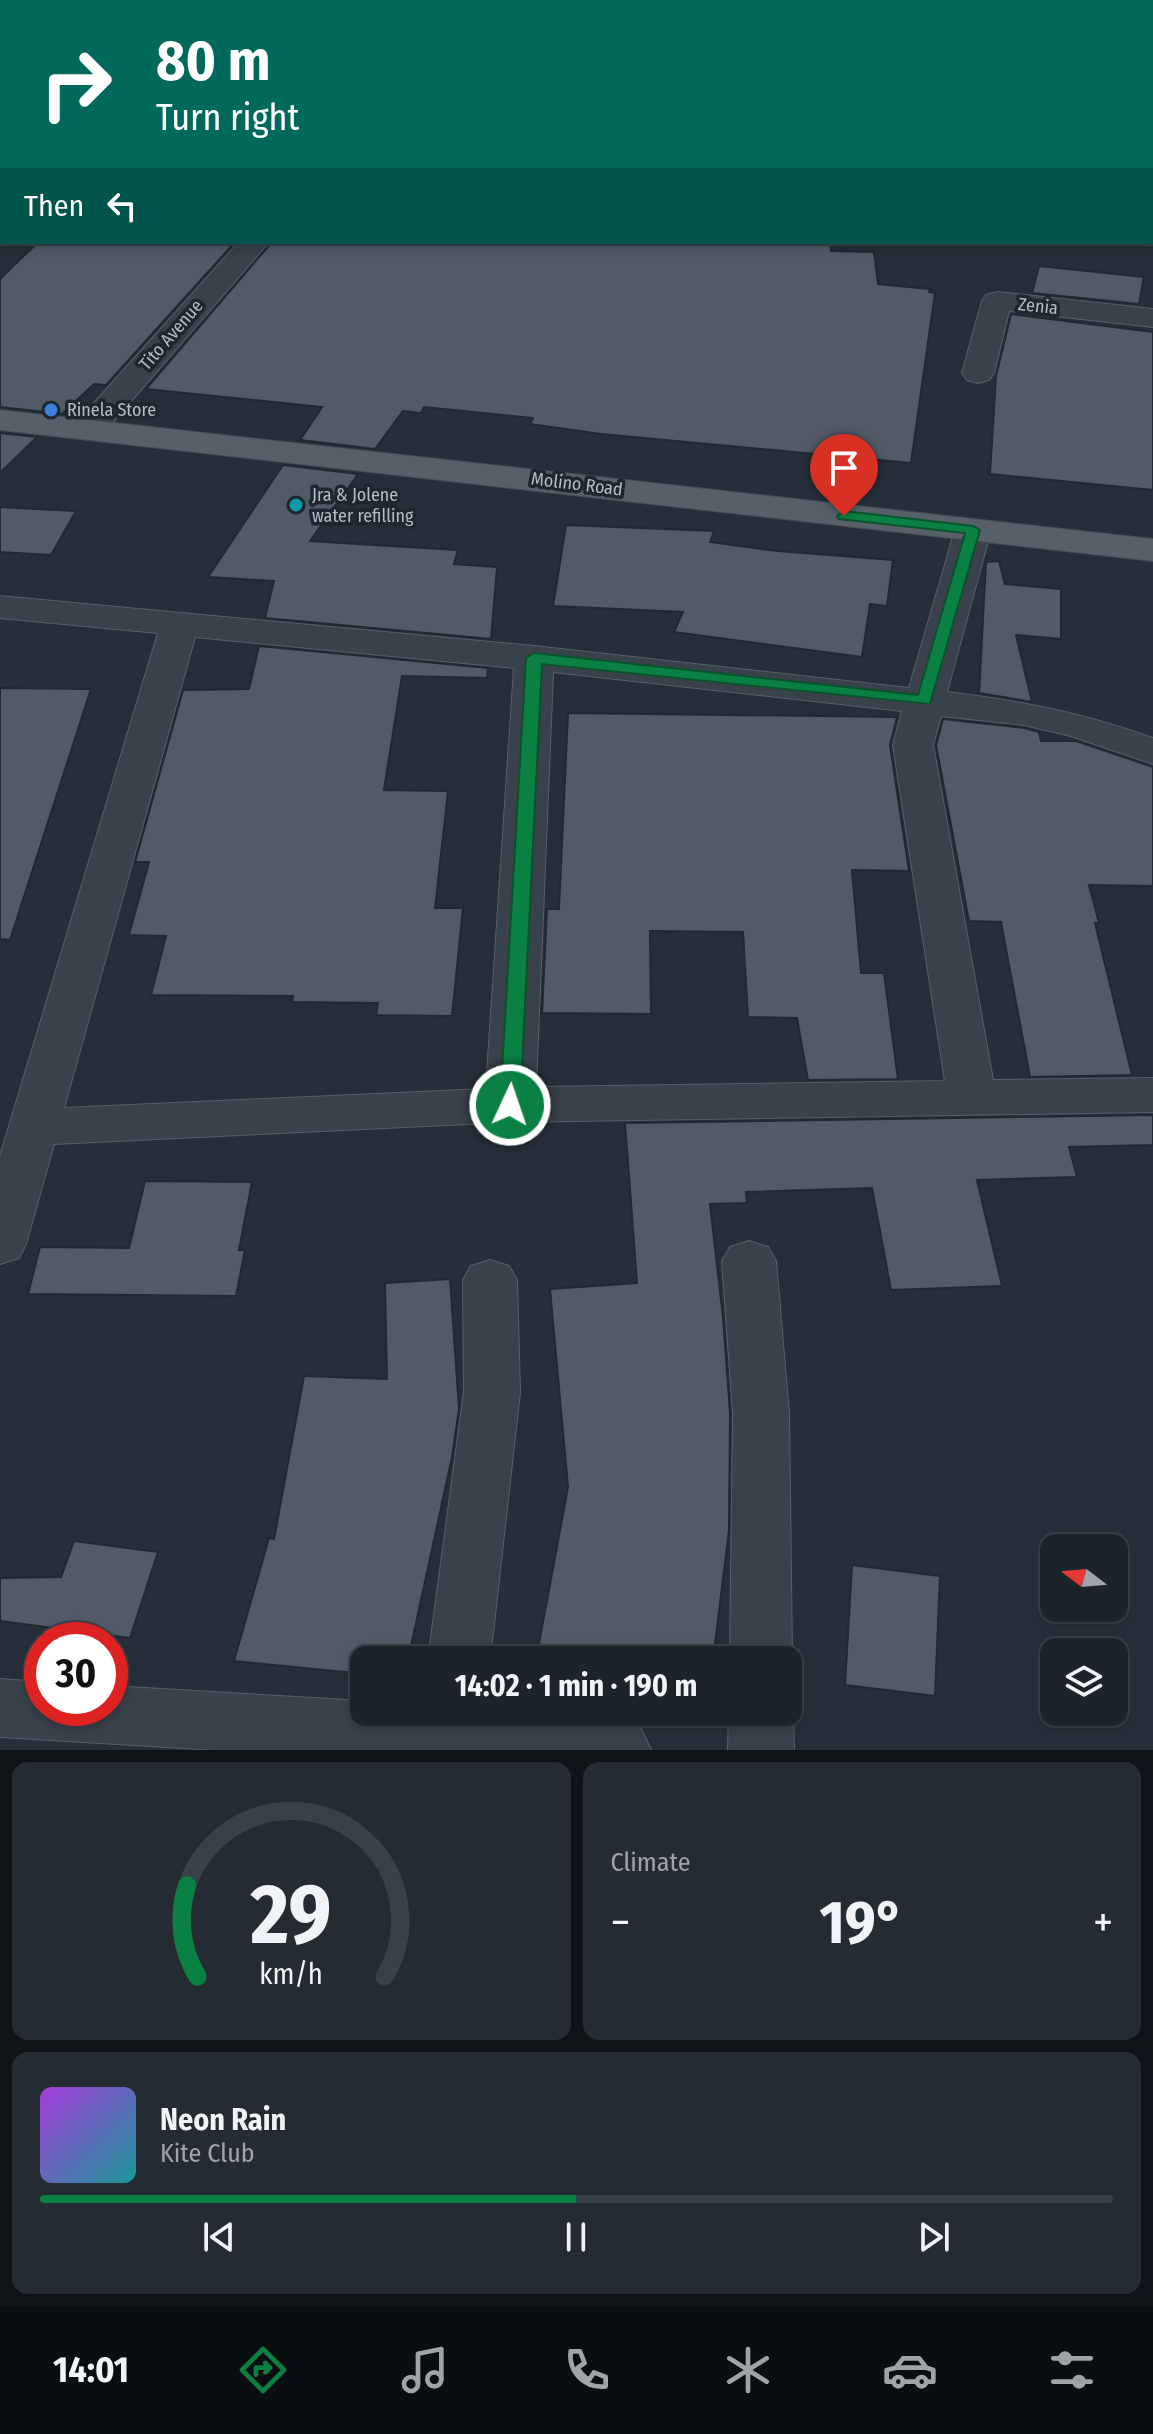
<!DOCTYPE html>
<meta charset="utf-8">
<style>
body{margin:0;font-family:"Fira Sans Condensed",sans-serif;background:#252b33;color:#f1f3f6;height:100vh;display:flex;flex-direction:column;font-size:30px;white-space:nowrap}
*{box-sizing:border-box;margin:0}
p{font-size:26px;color:#a0a4a9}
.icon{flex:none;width:44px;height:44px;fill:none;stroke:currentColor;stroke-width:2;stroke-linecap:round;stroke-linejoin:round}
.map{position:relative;height:1750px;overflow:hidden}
.drawer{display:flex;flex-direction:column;gap:12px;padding:12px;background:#0f1318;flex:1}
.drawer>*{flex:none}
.top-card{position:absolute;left:0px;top:0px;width:1154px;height:244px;box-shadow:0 4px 12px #0003,0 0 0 2px #3a4047;background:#00695c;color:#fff;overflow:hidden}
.needle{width:52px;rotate:286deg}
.buttons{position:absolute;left:1040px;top:1534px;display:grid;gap:16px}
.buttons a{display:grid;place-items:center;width:88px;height:88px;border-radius:16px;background:#1c232b;box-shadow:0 4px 12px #0003,0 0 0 2px #3a4047;font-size:40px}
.speed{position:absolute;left:24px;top:1622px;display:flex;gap:16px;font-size:40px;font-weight:700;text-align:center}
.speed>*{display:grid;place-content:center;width:104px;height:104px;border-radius:50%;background:#1c232b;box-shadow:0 4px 12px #0003,0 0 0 2px #3a4047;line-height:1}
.speed .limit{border:12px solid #d22;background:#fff;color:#111}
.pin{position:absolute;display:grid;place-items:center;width:68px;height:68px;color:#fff;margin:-82px -34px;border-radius:50% 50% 50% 0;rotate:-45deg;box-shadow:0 0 8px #0007}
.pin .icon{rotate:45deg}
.me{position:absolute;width:88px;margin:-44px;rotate:3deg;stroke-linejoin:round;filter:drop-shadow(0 0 6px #0008)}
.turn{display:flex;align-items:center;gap:28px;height:168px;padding:0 24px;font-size:36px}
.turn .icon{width:104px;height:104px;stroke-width:2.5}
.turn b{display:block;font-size:56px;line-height:68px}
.then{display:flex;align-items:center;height:76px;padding:0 24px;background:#0003;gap:16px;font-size:30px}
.big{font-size:60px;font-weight:700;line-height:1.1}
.drawer .card{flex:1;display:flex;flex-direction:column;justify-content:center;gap:12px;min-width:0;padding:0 28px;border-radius:16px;background:#252b33}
.drawer .dial{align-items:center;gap:0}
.dial svg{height:208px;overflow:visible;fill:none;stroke:#3a4047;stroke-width:7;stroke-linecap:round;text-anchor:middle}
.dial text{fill:#f1f3f6;stroke:none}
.song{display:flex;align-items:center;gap:24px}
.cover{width:96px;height:96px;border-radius:12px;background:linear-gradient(135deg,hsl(280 70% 55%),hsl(180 70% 35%))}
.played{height:8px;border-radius:4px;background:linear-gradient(90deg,#0b8043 50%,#3a4047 50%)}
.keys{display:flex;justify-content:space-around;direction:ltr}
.heat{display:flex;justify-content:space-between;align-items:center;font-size:44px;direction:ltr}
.drawer .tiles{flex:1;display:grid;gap:12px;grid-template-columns:1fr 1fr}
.card:last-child{grid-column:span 2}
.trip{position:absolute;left:350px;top:1646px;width:452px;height:80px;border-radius:16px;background:#1c232b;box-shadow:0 4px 12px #0003,0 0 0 2px #3a4047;font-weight:700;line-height:80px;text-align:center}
.menu{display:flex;height:128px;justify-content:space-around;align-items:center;background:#0b0e11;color:#a0a4a9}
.menu .icon{width:56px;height:56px}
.menu .active{color:#0b8043}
.menu b{font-size:36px;color:#f1f3f6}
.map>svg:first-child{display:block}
.building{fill:#515a66;stroke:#202830;stroke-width:2}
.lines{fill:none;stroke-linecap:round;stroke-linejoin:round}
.minor-casing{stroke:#575f67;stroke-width:2}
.major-casing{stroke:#424a52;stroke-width:2}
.minor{fill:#39414a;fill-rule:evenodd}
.major{fill:#576069;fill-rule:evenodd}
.route{fill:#0b8043;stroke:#07532c;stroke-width:2}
.shop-dot{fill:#3f7fe0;stroke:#1e262e;stroke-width:3}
.culture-dot{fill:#0f9aa8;stroke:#1e262e;stroke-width:3}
.labels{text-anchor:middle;stroke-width:7;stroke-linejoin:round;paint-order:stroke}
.far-street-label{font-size:18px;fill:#b5bcc5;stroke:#1e262e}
.far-poi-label{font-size:18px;fill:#b5bcc5;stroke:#1e262e;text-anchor:start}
</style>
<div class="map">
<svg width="1153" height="1750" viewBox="0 0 1153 1750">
<rect width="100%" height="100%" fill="#262f39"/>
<!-- building -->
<path class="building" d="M38 242H235L106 385 94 384 62 414 0 407V279Z
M272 242H830L831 251 874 252 878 284 930 289 929 292 935 293 911 463 601 434 530 424 533 418 424 407 421 413 403 411 375 449 300 440 322 407 146 389Z
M1039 266 1144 277 1139 304 1032 293Z
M1011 314 1153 332V490L990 474 996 376Z
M0 433 37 437 0 473Z
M283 465 358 474 310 541 458 550 454 564 497 567 491 639 265 618 274 581 208 577Z
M0 507 76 511 51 555 0 552Z
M566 525 714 531 710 542 778 551 893 560 887 606 870 604 862 657 674 632 683 612 553 606Z
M999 561 1005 584 1061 589V639L1016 635 1032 702 979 693 986 562Z
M259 646 488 668 487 678 402 676 384 790 448 791 435 908H463L452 1016 376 1015 378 1003 292 1002 293 996 151 995 166 936 129 935 149 862H135L183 690 249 689Z
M0 688 91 689 10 940 0 939Z
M568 713 897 717 890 745 909 871 852 870 861 973H884L898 1079 808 1080 797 1018 748 1017 743 932 650 931 651 1014 542 1013 547 909H559Z
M943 719 1024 728 1039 732 1041 741H1076L1153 767V886L1089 885 1099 923H1095L1132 1075 1030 1077 1001 922 969 921 936 745Z
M1153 1115V1145L1069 1147 1077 1177 977 1180 1002 1286 891 1290 872 1188 746 1192 747 1203 710 1204 723 1317 730 1413 729 1530 713 1660H536L568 1487 550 1289 637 1283 625 1123Z
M145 1181 252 1182 239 1250H245L236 1296 28 1294 40 1247 129 1248Z
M450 1279 459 1409 452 1457 408 1660H364V1674L234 1661 269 1538 274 1539 304 1376 387 1379 385 1283Z
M74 1541 158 1552 130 1638 0 1621V1578L61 1577Z
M852 1565 940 1576 935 1696 845 1685Z"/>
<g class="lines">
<!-- minor casing -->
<g class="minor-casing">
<path id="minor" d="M312 0H334V2H312Z
M0 5H2V19H0Z
M2 126V143L0 144V127Z
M239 242H269L100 437 88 440 76 437 71 430 76 423Z
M997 292 1153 309V327L1009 311 994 373 989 380 978 383 967 380 962 373 982 301 986 295Z
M973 519 986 522 991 530 947 692C1021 701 1083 713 1153 738V764L1071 736 1024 725 941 716 933 745 993 1080 1153 1078V1112L510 1122 54 1144 26 1244 19 1258 0 1264V1156L158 633 0 618V596L534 646 909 688 955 530 960 522ZM195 637 514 668 486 1089 64 1108ZM553 672 902 711 893 745 945 1081 536 1087Z
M749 1241 768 1247 776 1261 789 1413 792 1660 788 1669V1660H730L733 1413 722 1261 730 1247Z
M490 1260 509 1266 517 1280 520 1392 490 1660H428L464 1392 463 1280 471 1266Z
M0 1679 42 1682V1708H110V1686L364 1701V1712H522L618 1720 641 1729 651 1750H216L0 1737Z
M788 1701 793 1712 794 1750H728L729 1712H788Z"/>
</g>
<!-- major casing -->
<g class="major-casing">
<path id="major" d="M0 410 1153 539V561L0 430Z"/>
</g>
<!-- minor -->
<use href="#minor" class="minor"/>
<!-- major -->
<use href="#major" class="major"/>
</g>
<!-- route -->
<path class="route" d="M844 511 973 526 980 530 930 704 542 664 520 1105 517 1110H503L500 1105 526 658 534 653 918 695 965 533 839 519 837 516Z"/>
<!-- markers -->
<circle class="shop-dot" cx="51" cy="410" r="8"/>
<circle class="culture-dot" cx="296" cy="505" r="8"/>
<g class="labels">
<!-- far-street labels -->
<g class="far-street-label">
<text transform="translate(1038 306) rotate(6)" y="6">Zenia</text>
<text transform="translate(171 335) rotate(-49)" y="6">Tito Avenue</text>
<text transform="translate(577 484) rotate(7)" y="6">Molino Road</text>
</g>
<!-- far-poi labels -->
<g class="far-poi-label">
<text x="67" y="416">Rinela Store</text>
<text x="312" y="501">Jra &amp; Jolene<tspan x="312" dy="21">water refilling</tspan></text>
</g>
</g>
</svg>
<div class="buttons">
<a><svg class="needle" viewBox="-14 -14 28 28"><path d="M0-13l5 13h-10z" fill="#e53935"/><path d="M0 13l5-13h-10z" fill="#a0a4a9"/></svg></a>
<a><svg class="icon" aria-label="layers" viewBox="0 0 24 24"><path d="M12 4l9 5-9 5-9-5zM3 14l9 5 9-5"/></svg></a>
</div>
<div class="speed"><div class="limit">30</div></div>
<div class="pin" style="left:844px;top:516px;background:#d93025"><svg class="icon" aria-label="arrive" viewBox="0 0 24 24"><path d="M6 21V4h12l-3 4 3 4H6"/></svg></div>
<svg class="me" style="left:510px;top:1105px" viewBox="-20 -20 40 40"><circle r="17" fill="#0b8043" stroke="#fff" stroke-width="3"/><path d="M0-11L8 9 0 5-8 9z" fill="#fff"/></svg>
<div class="trip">14:02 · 1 min · 190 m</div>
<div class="top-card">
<div class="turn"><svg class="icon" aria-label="right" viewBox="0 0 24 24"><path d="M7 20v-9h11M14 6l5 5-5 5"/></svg><div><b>80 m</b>Turn right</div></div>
<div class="then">Then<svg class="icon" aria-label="left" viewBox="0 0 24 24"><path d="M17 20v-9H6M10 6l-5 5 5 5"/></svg></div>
</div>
</div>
<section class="drawer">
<div class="tiles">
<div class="card dial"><svg viewBox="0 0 100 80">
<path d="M14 69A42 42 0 1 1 86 69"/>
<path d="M14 69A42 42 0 0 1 10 34" stroke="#0b8043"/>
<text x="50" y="56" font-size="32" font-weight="700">29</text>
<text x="50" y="72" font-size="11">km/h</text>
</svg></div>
<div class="card"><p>Climate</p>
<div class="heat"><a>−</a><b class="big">19°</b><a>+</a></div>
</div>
<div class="card">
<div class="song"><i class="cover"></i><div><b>Neon Rain</b><p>Kite Club</p></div></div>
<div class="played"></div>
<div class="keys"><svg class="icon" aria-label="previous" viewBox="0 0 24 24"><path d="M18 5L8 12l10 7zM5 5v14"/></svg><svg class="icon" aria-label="pause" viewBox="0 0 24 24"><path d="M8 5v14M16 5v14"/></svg><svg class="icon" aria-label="next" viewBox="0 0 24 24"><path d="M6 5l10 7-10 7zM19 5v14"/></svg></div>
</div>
</div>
</section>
<nav class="menu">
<b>14:01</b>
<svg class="icon active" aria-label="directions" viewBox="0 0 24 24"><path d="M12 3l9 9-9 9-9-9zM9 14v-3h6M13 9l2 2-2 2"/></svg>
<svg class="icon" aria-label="music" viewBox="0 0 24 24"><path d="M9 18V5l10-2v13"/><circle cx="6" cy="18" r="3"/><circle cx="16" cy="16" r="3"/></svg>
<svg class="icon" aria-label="phone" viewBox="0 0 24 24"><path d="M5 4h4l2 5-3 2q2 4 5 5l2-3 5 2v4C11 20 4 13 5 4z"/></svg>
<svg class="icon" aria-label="climate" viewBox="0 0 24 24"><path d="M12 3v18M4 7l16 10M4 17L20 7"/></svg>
<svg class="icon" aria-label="car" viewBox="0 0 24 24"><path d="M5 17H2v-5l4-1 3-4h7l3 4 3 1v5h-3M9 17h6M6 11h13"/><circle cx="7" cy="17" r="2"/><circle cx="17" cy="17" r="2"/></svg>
<svg class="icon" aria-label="filters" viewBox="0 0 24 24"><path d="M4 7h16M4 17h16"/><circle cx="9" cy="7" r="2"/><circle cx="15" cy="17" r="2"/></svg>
</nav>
